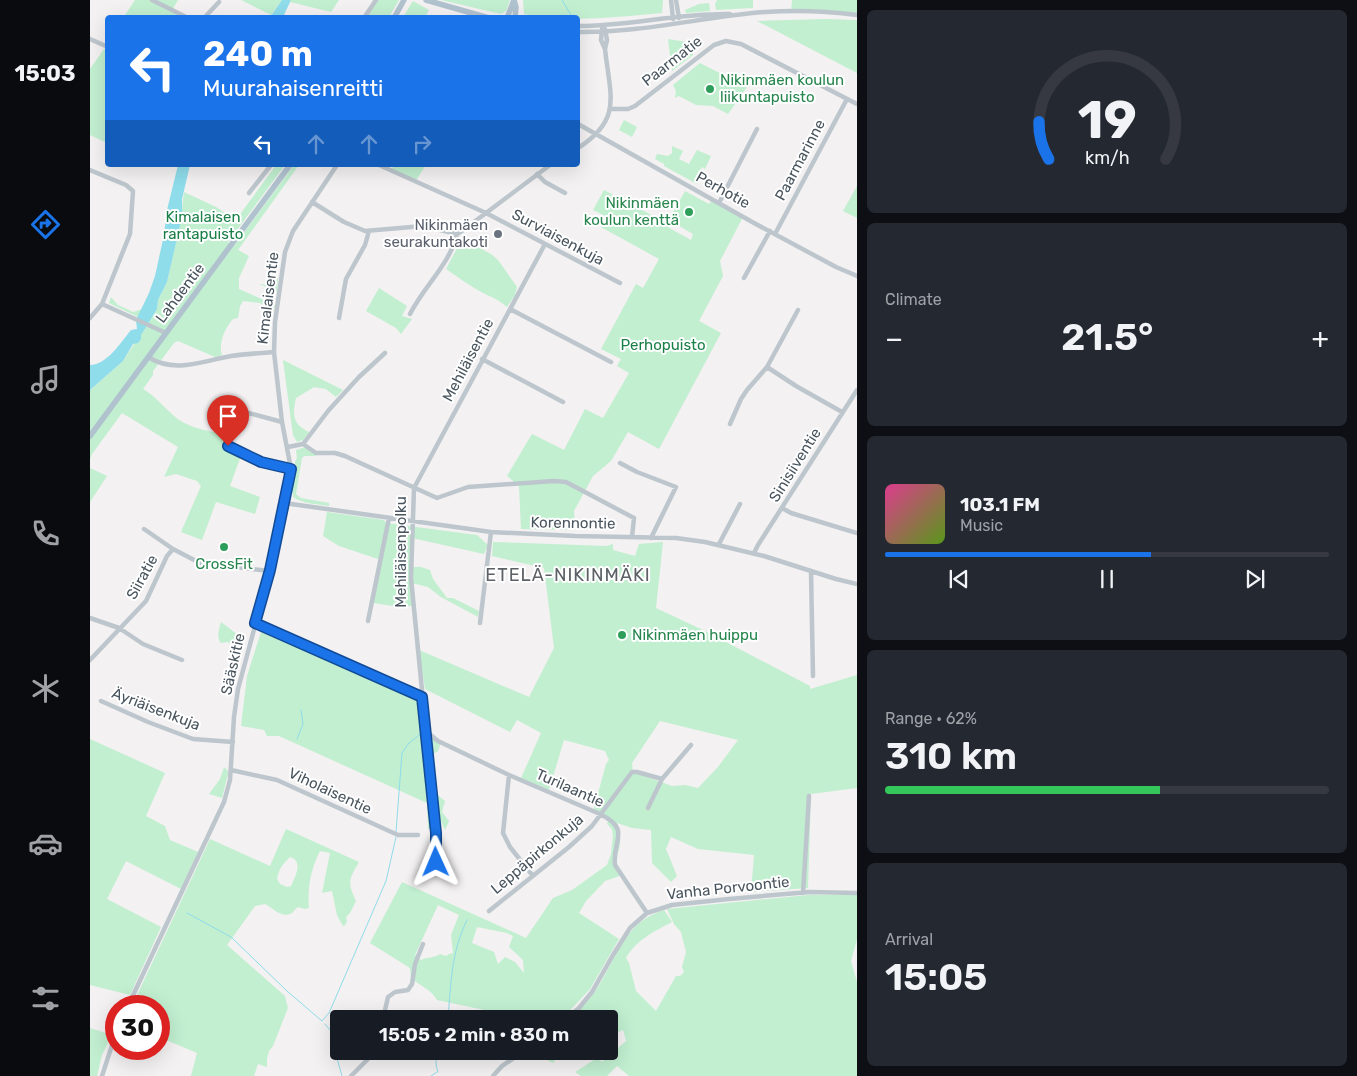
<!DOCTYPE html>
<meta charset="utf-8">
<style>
body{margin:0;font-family:Rubik,sans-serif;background:#242831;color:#f1f3f6;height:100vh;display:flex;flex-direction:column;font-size:19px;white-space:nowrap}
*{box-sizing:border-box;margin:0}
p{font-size:16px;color:#9ea1a6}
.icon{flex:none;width:28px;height:28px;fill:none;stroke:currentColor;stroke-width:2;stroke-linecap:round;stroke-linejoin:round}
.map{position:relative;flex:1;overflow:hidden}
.panel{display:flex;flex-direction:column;gap:10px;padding:10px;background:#0d0f14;width:500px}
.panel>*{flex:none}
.hud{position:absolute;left:15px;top:15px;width:475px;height:152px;border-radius:5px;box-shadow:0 5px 20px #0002;background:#1a73e8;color:#fff;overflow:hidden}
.speed{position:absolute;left:15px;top:995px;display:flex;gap:10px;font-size:25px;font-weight:700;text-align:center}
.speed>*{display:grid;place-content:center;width:65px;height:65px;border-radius:50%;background:#171b24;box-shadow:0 5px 20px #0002;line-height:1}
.speed .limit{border:8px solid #d22;background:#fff;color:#111}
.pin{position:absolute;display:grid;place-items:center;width:42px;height:42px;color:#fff;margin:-51px -21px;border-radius:50% 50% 50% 0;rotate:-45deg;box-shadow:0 0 5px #0007}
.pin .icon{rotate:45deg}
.me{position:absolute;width:55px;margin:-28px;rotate:359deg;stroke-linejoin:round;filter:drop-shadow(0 0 4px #0008)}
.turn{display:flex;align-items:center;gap:18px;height:105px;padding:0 15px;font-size:22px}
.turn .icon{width:65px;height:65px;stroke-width:2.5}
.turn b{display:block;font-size:35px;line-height:42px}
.lanes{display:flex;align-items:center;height:48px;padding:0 15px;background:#0003;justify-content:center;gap:25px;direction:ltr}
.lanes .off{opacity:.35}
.big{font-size:38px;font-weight:600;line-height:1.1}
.panel .tile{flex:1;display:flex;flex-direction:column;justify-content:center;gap:8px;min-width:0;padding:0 18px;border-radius:8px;background:#242831}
.panel .dial{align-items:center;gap:0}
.dial svg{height:130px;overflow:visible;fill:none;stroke:#363941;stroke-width:7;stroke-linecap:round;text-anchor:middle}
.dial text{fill:#f1f3f6;stroke:none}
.song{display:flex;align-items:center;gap:15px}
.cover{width:60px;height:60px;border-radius:8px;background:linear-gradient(135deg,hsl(330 70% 55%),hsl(90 70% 35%))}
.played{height:5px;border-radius:2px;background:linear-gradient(90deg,#1a73e8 60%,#363941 60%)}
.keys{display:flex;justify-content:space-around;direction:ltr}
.heat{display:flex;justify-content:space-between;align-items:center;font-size:28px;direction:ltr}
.charge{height:8px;border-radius:4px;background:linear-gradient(90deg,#34c759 62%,#363941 0)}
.trip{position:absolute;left:240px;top:1010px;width:288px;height:50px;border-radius:5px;background:#171b24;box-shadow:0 5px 20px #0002;font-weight:600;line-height:50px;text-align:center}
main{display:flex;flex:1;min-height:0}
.tab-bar{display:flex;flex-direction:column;width:90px;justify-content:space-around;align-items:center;background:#090b0e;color:#9ea1a6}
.tab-bar .icon{width:35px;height:35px}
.tab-bar .selected{color:#1a73e8}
.tab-bar b{font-size:22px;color:#f1f3f6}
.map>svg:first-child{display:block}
.green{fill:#c1efd0;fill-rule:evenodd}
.water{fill:#8fdceb}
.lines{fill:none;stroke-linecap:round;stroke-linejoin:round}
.stream{stroke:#8fdceb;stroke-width:1}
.minor{stroke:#bdc6cd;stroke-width:4.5}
.major{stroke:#b1c2cf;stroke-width:5.5}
.route-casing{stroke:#114b97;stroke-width:12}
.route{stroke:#1a73e8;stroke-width:9}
.leisure-dot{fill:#2e9e5b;stroke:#fff;stroke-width:2}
.worship-dot{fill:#6b7280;stroke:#fff;stroke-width:2}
.labels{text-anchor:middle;stroke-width:4;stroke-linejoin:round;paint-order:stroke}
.street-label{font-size:15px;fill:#49555e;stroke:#fff}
.leisure-label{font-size:15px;fill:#27864d;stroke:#fff;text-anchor:start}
.park-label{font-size:15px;fill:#1a7f47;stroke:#fff}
.worship-label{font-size:15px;fill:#5b616d;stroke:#fff;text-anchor:end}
.quarter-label{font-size:18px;letter-spacing:1px;fill:#5d6166;stroke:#fff}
</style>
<main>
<nav class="tab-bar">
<b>15:03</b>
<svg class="icon selected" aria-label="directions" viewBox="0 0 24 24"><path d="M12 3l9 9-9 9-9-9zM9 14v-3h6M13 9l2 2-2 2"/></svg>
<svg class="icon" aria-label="music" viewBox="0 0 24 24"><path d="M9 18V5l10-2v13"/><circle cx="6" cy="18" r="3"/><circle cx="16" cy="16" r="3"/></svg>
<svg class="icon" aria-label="phone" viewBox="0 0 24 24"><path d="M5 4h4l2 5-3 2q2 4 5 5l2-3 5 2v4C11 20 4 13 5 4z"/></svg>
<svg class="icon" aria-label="climate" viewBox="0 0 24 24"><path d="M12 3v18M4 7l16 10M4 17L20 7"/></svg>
<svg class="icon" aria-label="car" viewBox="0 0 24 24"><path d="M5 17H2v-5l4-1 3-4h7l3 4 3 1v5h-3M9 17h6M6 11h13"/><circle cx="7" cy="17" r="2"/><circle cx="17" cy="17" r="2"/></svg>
<svg class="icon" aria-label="filters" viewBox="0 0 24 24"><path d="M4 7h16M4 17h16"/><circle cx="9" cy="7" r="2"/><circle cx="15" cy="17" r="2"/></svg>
</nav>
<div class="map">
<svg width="767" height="1076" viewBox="0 0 767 1076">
<rect width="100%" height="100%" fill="#f3f1f1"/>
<!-- green -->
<path class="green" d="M45 0H88L81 12 92 17 33 18Z
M151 0H192L181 15Z
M201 0H249L241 12 200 2Z
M288 0H309L299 17 277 18Z
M351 0H420L416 11 411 14Z
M433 0H573L572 13C526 17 479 23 434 14Z
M627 0H663V8L626 10 625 4Z
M702 0H767V15L701 12Z
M323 1 339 10 335 17H313Z
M619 3 620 11 596 13 595 10 609 4Z
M735 19 767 20V73L667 21Z
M578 39 603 43V55L582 71Z
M14 49 18 51V110L15 119 17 121V143L0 135V69Z
M610 63 657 87 638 114 623 106 606 105 589 96 585 98 586 91 583 85Z
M534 120 547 127 542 137 529 130Z
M582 146 593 151 589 159 599 164 607 150 621 156 615 169 612 167 611 169 614 171 607 184 574 166V164L565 159 567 154 578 156 582 153Z
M186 165H195L138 242 144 246 204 165H209L148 250 159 256 149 278V289L185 305 184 311 170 303 153 301 150 306 148 318 143 319C135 328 128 343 132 355L125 357 88 341 84 343 63 371V375L53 389C65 396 73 406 83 415 98 429 120 431 139 435L138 446 152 453 140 486 170 497 165 514 126 502 112 540 91 532 111 486 107 481 86 474 74 477 88 447 32 413 2 454 0 460V390L33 361 67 309 68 300 77 282 90 225 94 192 126 207 146 220Z
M304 165H336L325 182 301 171Z
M767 186V218L753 211Z
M514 190 569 219 581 229 601 240 603 234 579 220 595 191 619 204 623 199 653 217 630 261 633 276 609 321 631 333 569 449 538 432 521 461 503 476 484 511 485 530 431 529 429 486 417 476 442 434 474 450 495 409 513 418 539 373 527 366 531 359 511 349 546 284 553 288 569 259 511 227 517 217 503 210Z
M372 239 401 254 408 260 427 287 425 295 417 307C407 299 404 298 393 293 380 286 368 277 356 269Z
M182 274 188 277 187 291 169 284 178 285Z
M289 288 317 306 312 316 322 319 311 334 306 328 276 311Z
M21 297 28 305 43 312 52 309 48 317 21 304 19 303Z
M193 360 253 390 246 397 236 389 224 387 206 398C202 415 203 425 219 432L213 440 207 442 203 435Z
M216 447 226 453V456H214L212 458 206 494 211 498 239 503V506C227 504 213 504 203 497V493L200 492 205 462 207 458 206 450Z
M0 468 17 476 0 502Z
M237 512 294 520 296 523 387 535 398 545 394 554 322 538 321 567H331L340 570 343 579 357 598H363L389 611 388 617 351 597 338 587 322 583 323 606H303L283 603 291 560 249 546 233 536Z
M403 542 516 546 523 544V550L545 556 549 544 573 542 566 608 615 631 720 686V689L767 675V788L721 794 718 888 661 892 664 855 608 849 581 837 576 849 587 876 581 882 562 863 561 830 542 828 527 823C532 835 531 849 525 860L532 875 515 881 496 901 489 913 529 939 500 989 472 1019H436L347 1000C341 989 330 986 321 978L320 968 280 943 312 882 436 938 463 898 482 890 517 865 521 854 523 836 522 829 517 824 519 819 503 812 516 764 519 760 515 751 474 740 459 790 431 778 451 733 427 720 420 732 335 689 329 650 439 697 464 648 454 568 402 556ZM570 721 648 740 628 767 608 788 595 785 582 786 549 774H543L542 763ZM348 905 369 915 361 935 363 953 359 954 356 956 350 954C345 958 337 957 331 960L325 955ZM387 927 417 933 423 936 419 947 433 960 434 973 425 962 415 957 408 964 404 952 382 943Z
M131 622 152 638V642L147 645 137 642 131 643C126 637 129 629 131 622Z
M171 632 185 638 190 637 330 699 341 797 349 796 355 801 352 812 359 821 355 830 348 815 344 820 345 829H338L337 803 189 736H177L174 730 151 726 157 676Z
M341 736 351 743 348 751 340 756 338 737Z
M0 739 75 773 56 816 75 826 80 840 108 852 91 889 36 861 17 899 71 927 40 995 0 985Z
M134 767 138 771V774L132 798 119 794 130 779Z
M196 829 269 862C259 879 257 882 266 901L260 913 256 917 257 921 255 925 253 926 247 915 242 891 232 893 240 853 230 851C221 868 217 889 219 908L215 909 208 907C205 909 204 911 202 913 192 919 183 908 175 904L165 906 137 945 195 996 198 1008 183 1046 179 1051 177 1059V1067L168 1064 164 1076H101L107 1053 69 1037V1006H42L120 839 180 866ZM200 857C214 861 205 877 201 886L197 887 190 884 187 879C189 868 193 864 200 857Z
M718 895H767V939L761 961 767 982V1076H539L527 1066 517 1076H491L485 1072 507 1058 512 1062 536 1041 533 1030 522 1035 519 1031V1019H481C493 1007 504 995 512 980 530 949 537 922 574 910L582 922C565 931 546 940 536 958L539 963 546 991 566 1011 586 976H590L594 972 592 967 596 952 591 932 584 924 577 909Z
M0 1028 22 1035 12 1055 7 1076H0Z
M439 1051H472L463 1063Z"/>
<!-- water -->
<path class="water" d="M192 0H201L193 17H180Z
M88 165H100L92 199V217L77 282 68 300 67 309 51 335V339L48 343 43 344 33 361 0 390V365C17 365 31 342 41 330L47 329 46 320 59 293 65 276 74 235 77 210Z"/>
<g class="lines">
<!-- stream -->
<path class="stream" d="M472 0 481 15
M207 739 213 724 211 710
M306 832 312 753 319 743 333 732 332 727
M97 913 141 937 197 991 232 1021 239 1013 296 881 306 837
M358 1019C361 983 361 953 377 920
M235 1024 246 1037 245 1051 252 1076
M348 1072C345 1063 345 1059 351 1051
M341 1076 347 1072"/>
<!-- minor -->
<path class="minor" d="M62 0 98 18
M581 0 583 19
M586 0 589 18
M114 18 129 2
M274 18 286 0
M488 26C539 26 589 13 640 14
M512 29 511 40 515 49
M488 32C551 33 612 17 675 12 705 10 737 11 767 15
M0 39 18 47
M520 109H538L545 106 624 45 636 41 651 44 767 104
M488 124 664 223 746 267 767 276
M488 148C533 119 520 96 515 49L517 40 515 29
M289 165 396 213 530 283
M0 170 36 185 43 191 40 234 12 304 0 318
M447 174 455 182 475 193
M159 193 181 165
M222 202 254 222 275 231 333 226 367 234
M629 203 667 129
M367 234 372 231 460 165
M685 234 757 99
M654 278 680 231
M12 304 76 333
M420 309 521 362
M320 314C334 286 360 264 367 234
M249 318 256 279 275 245 279 231
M58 357C85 374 113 361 141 356 155 354 170 353 184 352
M392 359 473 402
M677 367 706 386 752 412
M147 408 155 412 192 422
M640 424 651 399 657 390 677 367 708 310
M213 444 226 453H245L255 456 347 498 378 487 464 481 476 482 544 518 542 537
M138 446 171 462 201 469
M198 447 213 444 238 411 269 377 295 353
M530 463 547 472 586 487 561 538
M194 503 401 532 485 536 586 538 615 542 674 556 746 579 767 584
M692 508 701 513 767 533
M54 529 83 549 110 563 179 571
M629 544 650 504
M664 553 668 545 767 390
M721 571 723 676
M0 618 29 628 53 644 92 660
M278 621 299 518
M165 623 332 697
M390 623 401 532
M0 660 56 601 77 556 83 549
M11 701 58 722 103 739 143 742
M337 732 348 741 419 775 510 814C542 830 522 840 525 865L557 913
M141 770 187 780 308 835H328
M419 775 413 833 420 847 443 876
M558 808 572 779 601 745
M349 869 346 862V833L321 578 324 488 455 244
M713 893 719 796
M399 911 479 847 502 826 542 772H547L572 779
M38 1006 134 802 140 780 144 717 148 689 180 570 201 469 192 422 184 352 185 322 195 252 203 231 247 165
M293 1019 298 997 305 992 318 990 322 984 325 964 333 944
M476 1019 489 1008 502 992 523 955 540 928 557 913 582 905 639 899 719 892 767 893
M12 1076 26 1033
M261 1076 286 1051
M403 1076 412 1066 434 1051"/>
<!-- major -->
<path class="major" d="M336 0 399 18
M424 0 426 7 425 18
M304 18 314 0
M417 18 424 0
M0 436 200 165"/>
</g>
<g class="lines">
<!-- route casing -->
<g class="route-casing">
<path id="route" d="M138 446 171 462 201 469 180 570 165 623 332 697 346 833V862"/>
</g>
<!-- route -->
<use href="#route" class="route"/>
</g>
<!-- markers -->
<g class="leisure-dot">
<circle cx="620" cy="89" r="5"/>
<circle cx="599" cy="212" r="5"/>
<circle cx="134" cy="547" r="5"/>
<circle cx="532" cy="635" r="5"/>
</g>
<circle class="worship-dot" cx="408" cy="234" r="5"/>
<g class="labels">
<!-- street labels -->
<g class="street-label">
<text transform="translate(582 61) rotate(-38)" y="5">Paarmatie</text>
<text transform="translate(710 160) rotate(-62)" y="5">Paarmarinne</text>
<text transform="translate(633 190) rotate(29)" y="5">Perhotie</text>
<text transform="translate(468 237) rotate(28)" y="5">Surviaisenkuja</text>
<text transform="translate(90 293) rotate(-53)" y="5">Lahdentie</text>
<text transform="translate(178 298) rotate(-83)" y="5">Kimalaisentie</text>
<text transform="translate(378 360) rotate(-62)" y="5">Mehiläisentie</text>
<text transform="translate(705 465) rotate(-58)" y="5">Sinisiiventie</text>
<text transform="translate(483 523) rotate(1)" y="5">Korennontie</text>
<text transform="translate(311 552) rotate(-90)" y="5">Mehiläisenpolku</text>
<text transform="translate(52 577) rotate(-61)" y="5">Siiratie</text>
<text transform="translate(143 664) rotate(-77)" y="5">Sääskitie</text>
<text transform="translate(66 709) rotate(21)" y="5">Äyriäisenkuja</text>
<text transform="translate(480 788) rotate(24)" y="5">Turilaantie</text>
<text transform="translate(240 791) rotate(25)" y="5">Viholaisentie</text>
<text transform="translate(447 854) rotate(-40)" y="5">Leppäpirkonkuja</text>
<text transform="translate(638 888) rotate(-6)" y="5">Vanha Porvoontie</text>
</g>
<!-- leisure labels -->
<g class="leisure-label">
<text x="630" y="85">Nikinmäen koulun<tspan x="630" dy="17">liikuntapuisto</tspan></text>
<text x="589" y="208" text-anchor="end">Nikinmäen<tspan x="589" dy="17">koulun kenttä</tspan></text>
<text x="134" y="569" text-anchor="middle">CrossFit</text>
<text x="542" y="640">Nikinmäen huippu</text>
</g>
<!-- park labels -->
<g class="park-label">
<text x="113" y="222">Kimalaisen<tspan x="113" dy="17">rantapuisto</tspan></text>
<text x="573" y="350">Perhopuisto</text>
</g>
<!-- worship labels -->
<g class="worship-label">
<text x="398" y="230">Nikinmäen<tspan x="398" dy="17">seurakuntakoti</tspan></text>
</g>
<!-- quarter labels -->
<g class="quarter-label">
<text x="478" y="581">ETELÄ-NIKINMÄKI</text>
</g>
</g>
</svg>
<div class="speed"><div class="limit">30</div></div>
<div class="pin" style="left:138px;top:446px;background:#d93025"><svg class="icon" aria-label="arrive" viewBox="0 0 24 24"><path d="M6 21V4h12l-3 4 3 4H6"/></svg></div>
<svg class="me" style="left:346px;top:862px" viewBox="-20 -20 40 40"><path d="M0-17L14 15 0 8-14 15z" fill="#1a73e8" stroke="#fff" stroke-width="4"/></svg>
<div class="trip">15:05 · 2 min · 830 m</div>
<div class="hud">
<div class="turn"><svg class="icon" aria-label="left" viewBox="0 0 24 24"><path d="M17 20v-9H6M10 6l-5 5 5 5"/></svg><div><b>240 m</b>Muurahaisenreitti</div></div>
<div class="lanes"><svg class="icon" aria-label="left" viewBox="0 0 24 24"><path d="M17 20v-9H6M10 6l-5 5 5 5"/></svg><svg class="icon off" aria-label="ahead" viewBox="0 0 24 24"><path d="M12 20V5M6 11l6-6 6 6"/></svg><svg class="icon off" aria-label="ahead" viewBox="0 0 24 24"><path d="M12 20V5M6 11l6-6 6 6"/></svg><svg class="icon off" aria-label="right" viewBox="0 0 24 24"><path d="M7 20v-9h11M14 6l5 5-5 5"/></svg></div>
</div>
</div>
<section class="panel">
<div class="tile dial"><svg viewBox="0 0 100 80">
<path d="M14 69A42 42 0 1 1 86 69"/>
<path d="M14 69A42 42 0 0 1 8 46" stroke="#1a73e8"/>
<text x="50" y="56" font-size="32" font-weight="700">19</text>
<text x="50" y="72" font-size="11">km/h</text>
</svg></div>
<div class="tile"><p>Climate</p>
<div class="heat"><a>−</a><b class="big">21.5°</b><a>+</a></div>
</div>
<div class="tile">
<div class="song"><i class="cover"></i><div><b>103.1 FM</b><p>Music</p></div></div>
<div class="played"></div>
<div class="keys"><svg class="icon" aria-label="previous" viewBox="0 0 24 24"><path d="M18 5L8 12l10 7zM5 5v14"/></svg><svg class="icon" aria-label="pause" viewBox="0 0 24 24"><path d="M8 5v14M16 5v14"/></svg><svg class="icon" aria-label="next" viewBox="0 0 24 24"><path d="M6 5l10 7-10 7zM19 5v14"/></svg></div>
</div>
<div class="tile"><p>Range · 62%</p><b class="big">310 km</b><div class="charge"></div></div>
<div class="tile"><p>Arrival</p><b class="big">15:05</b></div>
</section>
</main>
